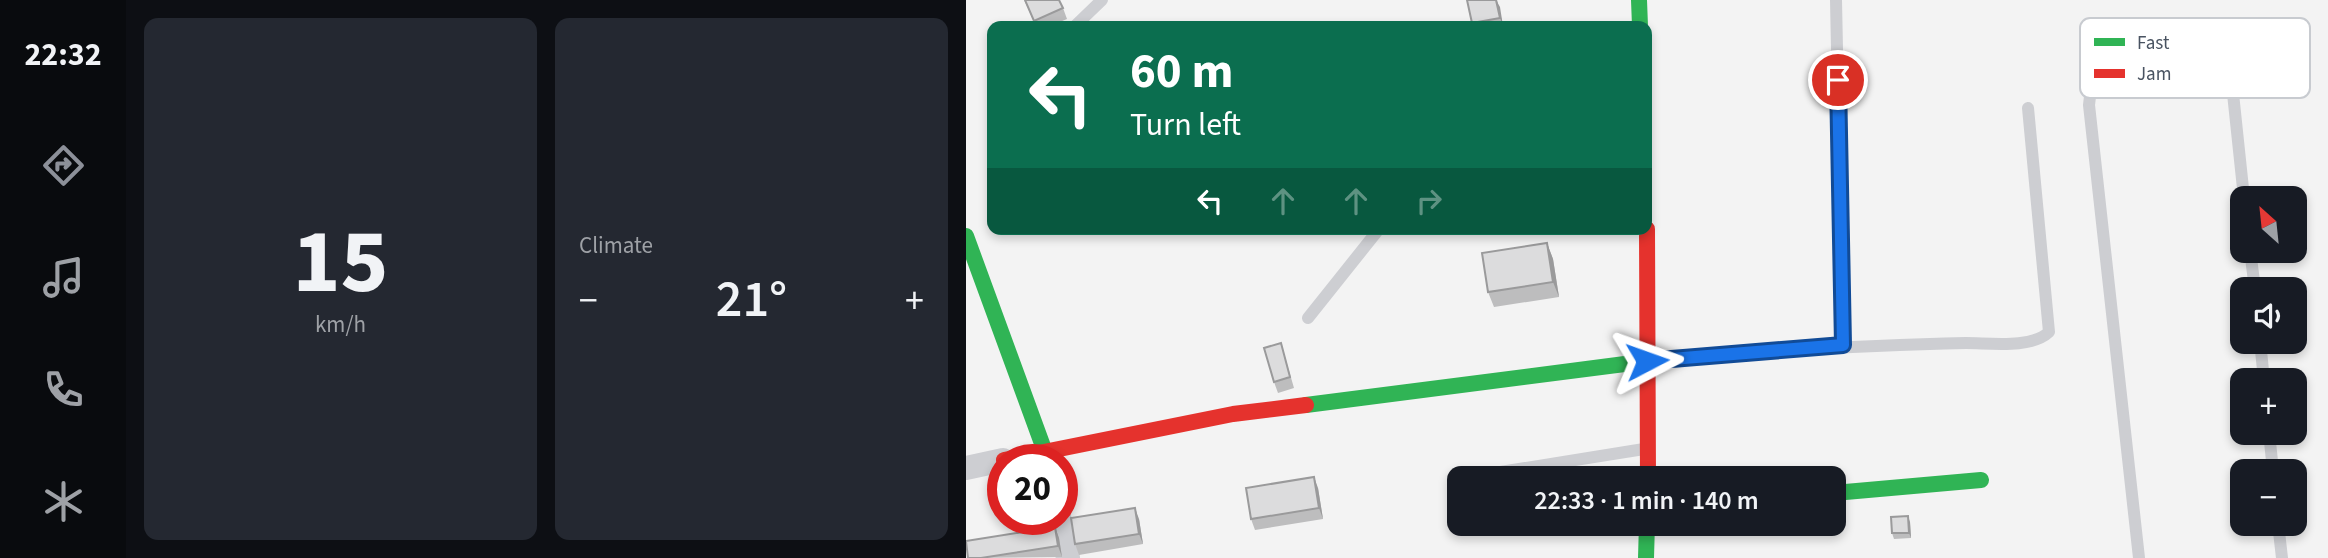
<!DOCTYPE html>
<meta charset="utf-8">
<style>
body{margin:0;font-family:"Source Sans 3",sans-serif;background:#242831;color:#f1f3f6;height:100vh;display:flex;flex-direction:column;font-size:26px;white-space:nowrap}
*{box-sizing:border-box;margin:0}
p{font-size:23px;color:#9ea1a6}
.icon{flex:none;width:38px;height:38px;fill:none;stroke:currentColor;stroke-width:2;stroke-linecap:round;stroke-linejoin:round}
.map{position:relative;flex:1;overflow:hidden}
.drawer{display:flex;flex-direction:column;gap:18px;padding:18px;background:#0d0f14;width:840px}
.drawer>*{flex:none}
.guide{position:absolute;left:21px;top:21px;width:665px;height:214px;border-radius:14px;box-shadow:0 4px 10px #0003;background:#0b6e4f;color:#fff;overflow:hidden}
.needle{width:46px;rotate:333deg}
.tools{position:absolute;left:1264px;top:186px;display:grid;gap:14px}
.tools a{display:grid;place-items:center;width:77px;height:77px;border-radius:14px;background:#171b24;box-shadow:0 4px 10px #0003;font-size:35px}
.speed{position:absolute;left:21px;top:444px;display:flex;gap:14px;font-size:35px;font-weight:700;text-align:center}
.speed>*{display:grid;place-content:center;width:91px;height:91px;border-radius:50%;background:#171b24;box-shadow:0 4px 10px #0003;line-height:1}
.speed .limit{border:10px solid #d22;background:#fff;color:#111}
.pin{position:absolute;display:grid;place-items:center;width:60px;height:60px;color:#fff;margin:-30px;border:4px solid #fff;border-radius:50%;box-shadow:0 2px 7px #0007}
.me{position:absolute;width:77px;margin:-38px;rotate:86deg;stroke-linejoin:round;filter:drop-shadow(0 0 5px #0008)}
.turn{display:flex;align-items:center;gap:24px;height:147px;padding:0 28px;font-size:32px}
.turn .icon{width:91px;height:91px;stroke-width:2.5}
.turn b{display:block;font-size:49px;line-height:60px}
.lanes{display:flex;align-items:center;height:66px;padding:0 28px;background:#0003;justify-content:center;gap:35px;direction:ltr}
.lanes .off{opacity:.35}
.big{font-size:52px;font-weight:600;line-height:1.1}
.drawer .widget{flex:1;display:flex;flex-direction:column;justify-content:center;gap:10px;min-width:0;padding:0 24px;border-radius:14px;background:#242831}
.drawer .dial{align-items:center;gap:0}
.dial b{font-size:91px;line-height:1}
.heat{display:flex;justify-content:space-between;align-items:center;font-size:38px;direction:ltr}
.drawer .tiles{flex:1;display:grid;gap:18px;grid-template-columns:repeat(2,1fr)}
.trip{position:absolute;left:481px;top:466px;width:399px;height:70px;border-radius:14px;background:#171b24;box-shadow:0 4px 10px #0003;font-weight:600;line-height:70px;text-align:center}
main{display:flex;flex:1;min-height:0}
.menu{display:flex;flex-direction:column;width:126px;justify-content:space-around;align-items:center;background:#090b0e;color:#9ea1a6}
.menu .icon{width:49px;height:49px}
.menu .active{color:#8c9099}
.menu b{font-size:32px;color:#f1f3f6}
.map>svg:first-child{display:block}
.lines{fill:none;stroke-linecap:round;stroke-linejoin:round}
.lane{stroke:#cdced2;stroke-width:12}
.street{stroke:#cdced2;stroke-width:24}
.fast{stroke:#30b455;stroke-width:16}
.jam{stroke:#e5322d;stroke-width:16}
.wall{fill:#bdbdbe}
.shaded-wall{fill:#9a9a9b}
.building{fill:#dcdcdd;stroke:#9a9a9b;stroke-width:2}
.route-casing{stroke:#114b97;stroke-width:18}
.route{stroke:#1a73e8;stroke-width:12}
.key{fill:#fff;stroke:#c8cbd0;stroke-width:2}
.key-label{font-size:19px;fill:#495361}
</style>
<main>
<nav class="menu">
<b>22:32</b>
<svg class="icon active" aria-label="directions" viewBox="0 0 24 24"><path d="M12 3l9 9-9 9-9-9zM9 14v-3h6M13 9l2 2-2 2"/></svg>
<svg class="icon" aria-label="music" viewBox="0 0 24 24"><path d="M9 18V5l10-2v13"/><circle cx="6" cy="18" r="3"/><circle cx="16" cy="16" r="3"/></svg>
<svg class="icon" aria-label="phone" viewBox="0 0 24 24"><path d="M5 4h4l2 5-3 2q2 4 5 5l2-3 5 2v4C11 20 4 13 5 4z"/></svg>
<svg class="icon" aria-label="climate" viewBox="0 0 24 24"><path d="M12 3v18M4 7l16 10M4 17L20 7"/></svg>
</nav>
<section class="drawer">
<div class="tiles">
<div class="widget dial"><b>15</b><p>km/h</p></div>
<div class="widget"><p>Climate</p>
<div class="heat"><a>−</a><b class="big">21°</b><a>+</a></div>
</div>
</div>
</section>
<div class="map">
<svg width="1362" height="558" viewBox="0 0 1362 558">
<rect width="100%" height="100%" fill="#f3f3f3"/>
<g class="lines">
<!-- lane -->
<path class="lane" d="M870 0 877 345
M109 26 136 0
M1284 250 1289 289
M342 318 413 229
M1294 341 1298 380
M685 361C790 352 895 345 1000 343 1024 343 1065 349 1083 332L1062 108
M1303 432 1307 471
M516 475 678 449
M1312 523 1316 558
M1173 558 1123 105 1125 88C1141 77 1244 61 1261 69L1266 84 1278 198"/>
<!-- street -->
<path class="street" d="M0 468 37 460
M94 520 102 558"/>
<!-- fast -->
<path class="fast" d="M673 0 674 26
M0 236 82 460
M340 405 682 361
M868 493 1015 480
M680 558 681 523"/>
<!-- jam -->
<path class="jam" d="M681 229 682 478
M38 460 267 414 340 405"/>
</g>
<!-- wall -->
<path class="wall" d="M58 0 97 8 101 19 84 26H70Z
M501 0H531L537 26H507Z
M581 243 587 259 593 297 528 307 522 292Z
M315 343 328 388 312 393 308 382Z
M352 488 357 519 289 530 285 519Z
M173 519 177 544 113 555 109 544Z
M944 522 945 538 928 539 926 533Z
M89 527 93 538 96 557 2 558Z"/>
<!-- shaded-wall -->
<path class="shaded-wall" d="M530 0 534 7 537 26 534 18Z
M581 243 587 259 593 297 587 282Z
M348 477 352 488 357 519 353 508Z
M169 508 173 519 177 544 173 534Z
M942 516 944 522 945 538 943 533Z
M89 527 93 538 96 557 92 546Z"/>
<!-- building -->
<path class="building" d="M59 0H93L97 8 68 21Z
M501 0H530L534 18 506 23Z
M581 243 587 282 522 292 516 253Z
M315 343 324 377 308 382 298 348Z
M348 477 353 508 285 519 280 488Z
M169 508 173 534 109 544 105 518Z
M942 516 943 533H926L925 517Z
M89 527 92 546 15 558H2L0 541Z"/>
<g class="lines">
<!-- route casing -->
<g class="route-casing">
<path id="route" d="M681 361 877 345 872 80"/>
</g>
<!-- route -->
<use href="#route" class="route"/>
</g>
<!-- legend -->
<rect x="1114" y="18" width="230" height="80" rx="10" class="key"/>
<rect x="1128" y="38" width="31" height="8" fill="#30b455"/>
<rect x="1128" y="69" width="31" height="9" fill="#e5322d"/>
<g class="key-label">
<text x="1171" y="49">Fast</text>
<text x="1171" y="80">Jam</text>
</g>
</svg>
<div class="tools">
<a><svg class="needle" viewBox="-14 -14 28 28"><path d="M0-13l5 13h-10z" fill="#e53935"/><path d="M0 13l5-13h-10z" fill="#9ea1a6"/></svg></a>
<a><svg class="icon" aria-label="sound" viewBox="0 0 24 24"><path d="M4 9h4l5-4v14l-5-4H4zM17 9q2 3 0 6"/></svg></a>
<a>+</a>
<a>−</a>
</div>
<div class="speed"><div class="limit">20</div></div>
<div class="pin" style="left:872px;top:80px;background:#d93025"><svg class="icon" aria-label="arrive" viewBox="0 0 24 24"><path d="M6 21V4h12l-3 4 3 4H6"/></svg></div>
<svg class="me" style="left:681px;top:361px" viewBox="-20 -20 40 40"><path d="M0-17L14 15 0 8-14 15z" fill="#1a73e8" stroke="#fff" stroke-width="4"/></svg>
<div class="trip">22:33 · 1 min · 140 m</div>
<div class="guide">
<div class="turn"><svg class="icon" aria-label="left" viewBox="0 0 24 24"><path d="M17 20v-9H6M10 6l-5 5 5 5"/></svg><div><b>60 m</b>Turn left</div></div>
<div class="lanes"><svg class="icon" aria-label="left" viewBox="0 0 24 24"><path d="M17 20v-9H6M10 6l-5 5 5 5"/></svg><svg class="icon off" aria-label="ahead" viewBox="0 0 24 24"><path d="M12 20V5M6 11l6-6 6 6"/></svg><svg class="icon off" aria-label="ahead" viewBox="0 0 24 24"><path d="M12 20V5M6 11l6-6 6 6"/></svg><svg class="icon off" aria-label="right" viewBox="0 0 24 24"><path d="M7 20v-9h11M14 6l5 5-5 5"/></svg></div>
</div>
</div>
</main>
